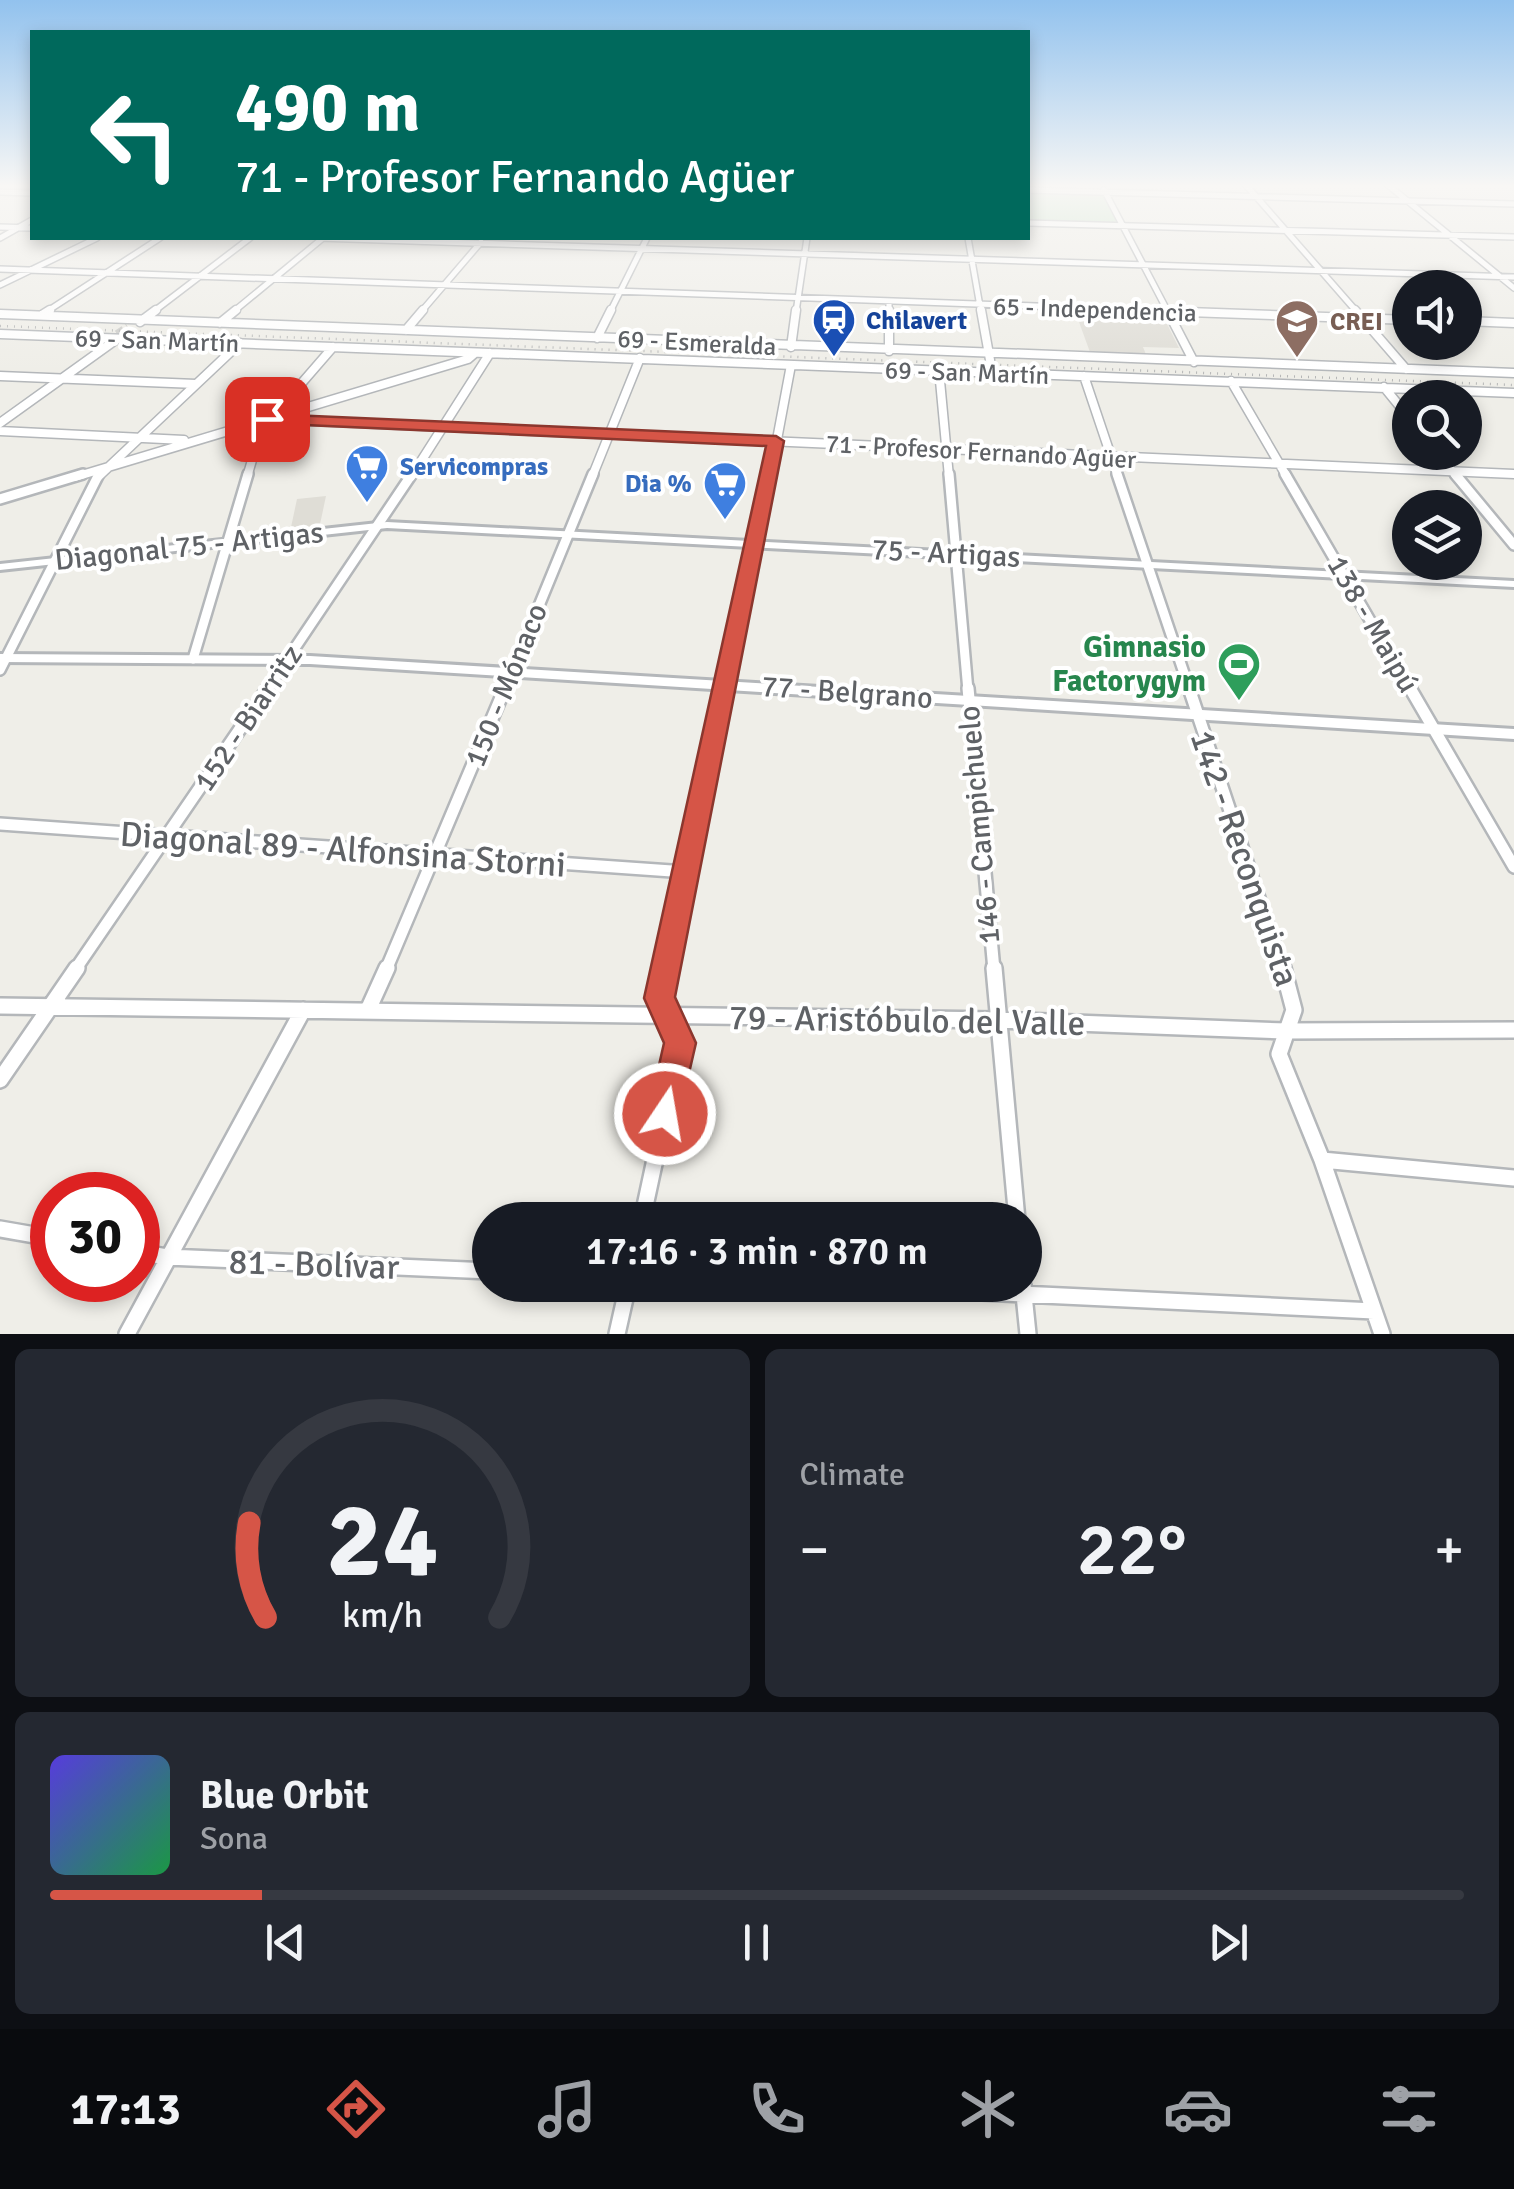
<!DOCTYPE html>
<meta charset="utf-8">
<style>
body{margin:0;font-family:Signika,sans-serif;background:#242831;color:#f1f3f6;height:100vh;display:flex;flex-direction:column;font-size:38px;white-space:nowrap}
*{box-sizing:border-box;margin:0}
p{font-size:32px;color:#9ea1a6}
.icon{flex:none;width:55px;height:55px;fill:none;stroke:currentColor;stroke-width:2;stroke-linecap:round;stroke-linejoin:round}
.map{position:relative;height:1334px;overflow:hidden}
.side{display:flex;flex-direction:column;gap:15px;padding:15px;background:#0d0f14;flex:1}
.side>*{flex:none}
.guide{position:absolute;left:30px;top:30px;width:1000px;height:210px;border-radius:0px;box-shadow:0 5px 15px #0003;background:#00695c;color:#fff;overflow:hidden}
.buttons{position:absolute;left:1392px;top:270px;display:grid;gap:20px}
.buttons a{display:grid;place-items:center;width:90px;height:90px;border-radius:50%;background:#171b24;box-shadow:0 5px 15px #0003;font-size:50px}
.speed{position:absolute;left:30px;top:1172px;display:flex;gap:20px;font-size:50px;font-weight:700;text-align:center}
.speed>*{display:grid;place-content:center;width:130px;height:130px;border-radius:50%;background:#171b24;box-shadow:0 5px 15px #0003;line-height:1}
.speed .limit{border:15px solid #d22;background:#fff;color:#111}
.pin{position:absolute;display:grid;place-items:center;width:85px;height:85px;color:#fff;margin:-42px;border-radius:20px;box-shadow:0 5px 15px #0006}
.me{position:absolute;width:110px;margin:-55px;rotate:12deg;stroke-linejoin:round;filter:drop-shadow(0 0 8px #0008)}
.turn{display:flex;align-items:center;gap:35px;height:210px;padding:0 40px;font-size:45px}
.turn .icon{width:130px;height:130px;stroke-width:2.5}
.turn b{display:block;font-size:70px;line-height:85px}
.big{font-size:75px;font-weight:600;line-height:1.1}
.side .card{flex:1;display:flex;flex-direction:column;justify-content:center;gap:15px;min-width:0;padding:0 35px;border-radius:15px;background:#242831}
.side .dial{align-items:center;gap:0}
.dial svg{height:260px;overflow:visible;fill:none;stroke:#363941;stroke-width:7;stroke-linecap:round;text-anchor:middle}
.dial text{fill:#f1f3f6;stroke:none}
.song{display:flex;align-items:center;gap:30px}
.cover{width:120px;height:120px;border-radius:15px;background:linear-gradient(135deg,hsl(250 70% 55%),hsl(140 70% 35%))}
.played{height:10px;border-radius:5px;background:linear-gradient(90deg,#d65547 15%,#363941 15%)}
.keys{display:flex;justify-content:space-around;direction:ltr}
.heat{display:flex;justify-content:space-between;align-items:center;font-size:55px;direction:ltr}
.side .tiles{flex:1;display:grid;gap:15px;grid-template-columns:1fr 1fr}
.card:last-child{grid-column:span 2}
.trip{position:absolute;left:472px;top:1202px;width:570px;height:100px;border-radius:50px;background:#171b24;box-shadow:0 5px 15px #0003;font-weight:600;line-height:100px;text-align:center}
.tab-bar{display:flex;height:160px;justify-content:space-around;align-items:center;background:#090b0e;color:#9ea1a6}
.tab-bar .icon{width:70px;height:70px}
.tab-bar .active{color:#d65547}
.tab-bar b{font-size:45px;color:#f1f3f6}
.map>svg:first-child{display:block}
.education{fill:#dfddd6}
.green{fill:#c7e4c8}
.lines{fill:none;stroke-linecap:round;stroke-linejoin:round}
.minor-tunnel{stroke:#cbcbc8;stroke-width:8;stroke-dasharray:8 4;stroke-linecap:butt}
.minor-far4-casing{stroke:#b4b7ba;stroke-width:8}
.minor-far3-casing{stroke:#b4b7ba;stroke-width:11}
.minor-far2-casing{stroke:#b4b7ba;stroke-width:14}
.minor-far1-casing{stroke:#b4b7ba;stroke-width:16}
.minor-casing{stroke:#b4b7ba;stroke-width:20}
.tertiary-casing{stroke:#b4b7ba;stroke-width:6}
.minor-far4{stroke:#fff;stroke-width:5}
.minor-far3{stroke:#fff;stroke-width:8}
.minor-far2{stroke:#fff;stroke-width:9}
.minor-far1{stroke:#fff;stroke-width:11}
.minor{stroke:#fff;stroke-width:15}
.tertiary{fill:#fff;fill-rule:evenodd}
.rail{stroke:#b5b6b6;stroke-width:2.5;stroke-dasharray:1 6;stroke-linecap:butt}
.route{fill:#d65547;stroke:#8b372e;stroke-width:2.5}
.labels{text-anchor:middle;stroke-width:8;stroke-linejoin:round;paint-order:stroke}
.far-street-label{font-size:25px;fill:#5f6266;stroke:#fff}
.far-transit-label{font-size:25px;font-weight:bold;fill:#164399;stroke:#fff;text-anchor:start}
.far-education-label{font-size:25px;font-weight:bold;fill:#785e54;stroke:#fff;text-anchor:start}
.far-shop-label{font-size:25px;font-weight:bold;fill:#366cbe;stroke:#fff;text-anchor:start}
.street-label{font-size:30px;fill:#5f6266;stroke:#fff}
.leisure-label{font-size:30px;font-weight:bold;fill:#27864d;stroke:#fff;text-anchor:end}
.near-street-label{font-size:35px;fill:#5f6266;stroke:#fff}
</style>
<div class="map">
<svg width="1514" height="1334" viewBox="0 0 1514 1334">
<rect width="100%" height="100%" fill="#efeee8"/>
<!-- education -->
<path class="education" d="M1075 311 1157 314 1163 316 1179 348 1143 347 1147 357 1091 355Z
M326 496 319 529 290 532 297 499Z"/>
<!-- green -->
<path class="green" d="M1028 191 1103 193 1120 224 1028 221Z"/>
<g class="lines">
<!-- minor-tunnel -->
<path class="minor-tunnel" d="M117 334 128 327"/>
<!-- minor-far4 casing -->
<g class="minor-far4-casing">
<path id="minor-far4" d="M1246 185 1357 312
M1388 185 1514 288
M1028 190 1514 204
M1104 190 1168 312
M0 192 32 193
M1028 223 1514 237
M0 227 32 228
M0 238 32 220
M318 238 1514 277
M968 238 981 312
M0 269 1201 312
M0 285 97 238
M889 302V312
M46 312 160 238
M153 312 250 238
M233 312 323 238
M421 312 481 242
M610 312 647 238
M796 312 807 238"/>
</g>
<!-- minor-far3 casing -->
<g class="minor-far3-casing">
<path id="minor-far3" d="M889 310V351
M981 310 990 360
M1132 310 1410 320
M1167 310 1194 362
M1355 310 1406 369
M0 314 1514 373
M42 315 50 310
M1465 321 1514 323
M140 322 156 310
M220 323 236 310
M406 330 423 310
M0 334 1514 393
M597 338 611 310
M791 347 796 310
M939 370 949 477
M0 376 196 384
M1084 376 1118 477
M1231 381 1287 477
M1384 387 1410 419
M267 419 1514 474
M0 423 117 339
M0 431 184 440
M1437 452 1457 477
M75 477 468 359 475 353
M98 477 240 343
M247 477 261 430 333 347
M411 477 490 353
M592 477 640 358
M770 477 791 365"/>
</g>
<!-- minor-far2 casing -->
<g class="minor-far2-casing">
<path id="minor-far2" d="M949 474 968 691
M1117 474 1190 691
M1285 474 1411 691
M1455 474 1514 545
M0 499 83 474
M193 659 248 474
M0 670 99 474
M266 691 412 474
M504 691 593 474
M725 691 770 474"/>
</g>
<!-- minor-far1 casing -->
<g class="minor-far1-casing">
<path id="minor-far1" d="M968 688 994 970
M1189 688 1283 970
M1410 688 1514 867
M0 824 686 872
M75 970 268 688
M386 970 505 688
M665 970 726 688"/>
</g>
<!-- minor casing -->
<g class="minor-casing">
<path id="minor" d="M994 968 1017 1220
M1283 968 1294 1010 1279 1054 1322 1160 1382 1334
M0 1006 997 1020 1286 1031 1514 1030
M368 1010 387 968
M0 1080 77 968
M1322 1160 1514 1178
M642 1220 680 1043 659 998 665 968
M0 1229 52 1238
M138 1252 167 1257 490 1271
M836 1285 1374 1311
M1023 1285 1028 1334
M127 1334 303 1010
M617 1334 628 1285"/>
</g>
<!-- tertiary casing -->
<g class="tertiary-casing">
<path id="tertiary" d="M387 522 1514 581V587L387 528 0 570V564Z
M0 654 310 656 1514 729V739L310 664 0 662Z"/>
</g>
<!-- minor-far4 -->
<use href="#minor-far4" class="minor-far4"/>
<!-- minor-far3 -->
<use href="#minor-far3" class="minor-far3"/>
<!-- minor-far2 -->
<use href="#minor-far2" class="minor-far2"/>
<!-- minor-far1 -->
<use href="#minor-far1" class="minor-far1"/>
<!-- minor -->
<use href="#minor" class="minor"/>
<!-- tertiary -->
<use href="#tertiary" class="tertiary"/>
<!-- rail -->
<path class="rail" d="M0 326 1514 385"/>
</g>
<!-- sky -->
<linearGradient id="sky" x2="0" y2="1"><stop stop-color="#92c2ee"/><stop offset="0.5" stop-color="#f8f7f5"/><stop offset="1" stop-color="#f8f7f5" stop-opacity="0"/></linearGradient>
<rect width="1514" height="372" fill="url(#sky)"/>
<!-- route -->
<path class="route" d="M267 414 776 436 784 441 675 997 696 1043 677 1125 665 1130 653 1125 648 1114 664 1043 644 998 766 446 261 423V416Z"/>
<!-- icons -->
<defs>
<g id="station-pin" transform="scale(2.25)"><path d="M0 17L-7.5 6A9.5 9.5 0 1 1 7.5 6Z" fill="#1a4fb4" stroke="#fff"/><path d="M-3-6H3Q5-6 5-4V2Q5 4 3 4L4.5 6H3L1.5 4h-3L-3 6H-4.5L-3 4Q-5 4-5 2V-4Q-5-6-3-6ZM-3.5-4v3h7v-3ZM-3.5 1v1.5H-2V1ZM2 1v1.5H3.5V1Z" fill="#fff"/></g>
<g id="school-pin" transform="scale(2.25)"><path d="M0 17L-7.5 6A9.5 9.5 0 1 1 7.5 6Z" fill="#8d6e63" stroke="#fff"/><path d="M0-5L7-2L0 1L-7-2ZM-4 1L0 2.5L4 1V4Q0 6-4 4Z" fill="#fff"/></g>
<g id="supermarket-pin" transform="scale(2.25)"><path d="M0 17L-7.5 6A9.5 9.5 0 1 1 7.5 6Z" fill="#3f7fe0" stroke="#fff"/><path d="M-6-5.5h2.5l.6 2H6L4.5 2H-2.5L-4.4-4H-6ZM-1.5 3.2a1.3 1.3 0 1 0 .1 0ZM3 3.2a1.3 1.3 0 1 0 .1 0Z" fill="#fff"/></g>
<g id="stadium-pin" transform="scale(2.25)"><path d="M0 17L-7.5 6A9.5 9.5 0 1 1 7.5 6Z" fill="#2e9e5b" stroke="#fff"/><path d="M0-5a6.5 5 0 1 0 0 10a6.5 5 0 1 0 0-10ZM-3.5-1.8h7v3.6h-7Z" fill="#fff"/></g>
</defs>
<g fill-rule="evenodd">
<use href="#station-pin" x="834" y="320"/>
<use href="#school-pin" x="1297" y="321"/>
<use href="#supermarket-pin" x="367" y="466"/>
<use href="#supermarket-pin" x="725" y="483"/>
<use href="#stadium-pin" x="1239" y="664"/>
</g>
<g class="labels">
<!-- far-street labels -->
<g class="far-street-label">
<text transform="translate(1095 309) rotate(2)" y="9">65 - Independencia</text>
<text transform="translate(157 340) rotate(2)" y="9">69 - San Martín</text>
<text transform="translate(697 342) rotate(3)" y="9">69 - Esmeralda</text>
<text transform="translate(967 372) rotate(2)" y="9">69 - San Martín</text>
<text transform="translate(981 451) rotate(3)" y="9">71 - Profesor Fernando Agüer</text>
</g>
<!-- far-transit labels -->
<g class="far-transit-label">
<text x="866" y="329">Chilavert</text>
</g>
<!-- far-education labels -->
<g class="far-education-label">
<text x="1330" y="330">CREI</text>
</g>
<!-- far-shop labels -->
<g class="far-shop-label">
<text x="400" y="475">Servicompras</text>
<text x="692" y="492" text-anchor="end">Dia %</text>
</g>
<!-- street labels -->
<g class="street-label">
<text transform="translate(189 546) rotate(-6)" y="10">Diagonal 75 - Artigas</text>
<text transform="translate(946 553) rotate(3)" y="10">75 - Artigas</text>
<text transform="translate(1373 624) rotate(60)" y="10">138 - Maipú</text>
<text transform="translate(506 685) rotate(-68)" y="10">150 - Mónaco</text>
<text transform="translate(847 692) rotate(4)" y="10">77 - Belgrano</text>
<text transform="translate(248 718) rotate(-56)" y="10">152 - Biarritz</text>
<text transform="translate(979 825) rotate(-95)" y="10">146 - Campichuelo</text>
</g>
<!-- leisure labels -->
<g class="leisure-label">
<text x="1206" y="657">Gimnasio<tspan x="1206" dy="34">Factorygym</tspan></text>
</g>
<!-- near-street labels -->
<g class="near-street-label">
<text transform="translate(343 849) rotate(4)" y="12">Diagonal 89 - Alfonsina Storni</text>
<text transform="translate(1245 858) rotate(71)" y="12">142 - Reconquista</text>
<text transform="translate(907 1020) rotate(1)" y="12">79 - Aristóbulo del Valle</text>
<text transform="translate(314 1264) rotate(2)" y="12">81 - Bolívar</text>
</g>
</g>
</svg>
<div class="buttons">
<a><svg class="icon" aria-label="sound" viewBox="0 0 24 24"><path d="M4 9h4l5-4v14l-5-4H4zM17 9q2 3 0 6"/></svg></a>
<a><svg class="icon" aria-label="search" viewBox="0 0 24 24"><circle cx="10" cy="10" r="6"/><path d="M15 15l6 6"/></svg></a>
<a><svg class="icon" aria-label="layers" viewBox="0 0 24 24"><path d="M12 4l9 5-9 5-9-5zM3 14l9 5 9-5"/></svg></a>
</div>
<div class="speed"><div class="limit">30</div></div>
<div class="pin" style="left:267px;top:419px;background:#d93025"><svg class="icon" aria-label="arrive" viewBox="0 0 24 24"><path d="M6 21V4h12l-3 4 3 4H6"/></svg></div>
<svg class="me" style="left:665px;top:1114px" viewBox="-20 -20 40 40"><circle r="17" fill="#d65547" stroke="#fff" stroke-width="3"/><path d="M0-11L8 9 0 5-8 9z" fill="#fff"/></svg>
<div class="trip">17:16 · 3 min · 870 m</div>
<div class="guide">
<div class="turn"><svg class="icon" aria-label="left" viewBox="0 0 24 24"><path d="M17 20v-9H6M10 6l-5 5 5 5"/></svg><div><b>490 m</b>71 - Profesor Fernando Agüer</div></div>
</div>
</div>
<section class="side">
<div class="tiles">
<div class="card dial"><svg viewBox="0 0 100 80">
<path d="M14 69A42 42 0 1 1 86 69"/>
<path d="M14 69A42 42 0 0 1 9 40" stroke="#d65547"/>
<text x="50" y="56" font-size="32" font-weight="700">24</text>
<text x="50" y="72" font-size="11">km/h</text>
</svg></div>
<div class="card"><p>Climate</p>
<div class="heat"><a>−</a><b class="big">22°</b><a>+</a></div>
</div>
<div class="card">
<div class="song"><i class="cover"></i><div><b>Blue Orbit</b><p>Sona</p></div></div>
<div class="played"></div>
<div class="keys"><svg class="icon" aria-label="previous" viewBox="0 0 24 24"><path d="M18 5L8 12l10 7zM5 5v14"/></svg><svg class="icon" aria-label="pause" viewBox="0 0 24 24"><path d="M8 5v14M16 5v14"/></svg><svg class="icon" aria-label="next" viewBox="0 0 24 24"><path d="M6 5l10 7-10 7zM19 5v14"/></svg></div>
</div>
</div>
</section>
<nav class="tab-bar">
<b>17:13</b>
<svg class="icon active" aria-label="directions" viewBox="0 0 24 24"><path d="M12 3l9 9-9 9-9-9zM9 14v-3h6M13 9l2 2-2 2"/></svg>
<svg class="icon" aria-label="music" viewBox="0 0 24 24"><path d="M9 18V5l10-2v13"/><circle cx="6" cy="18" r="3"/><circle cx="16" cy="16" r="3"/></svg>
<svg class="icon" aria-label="phone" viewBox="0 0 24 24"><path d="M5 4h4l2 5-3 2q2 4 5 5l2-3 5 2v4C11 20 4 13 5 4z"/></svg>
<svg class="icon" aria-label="climate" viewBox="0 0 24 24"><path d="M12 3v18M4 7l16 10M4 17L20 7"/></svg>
<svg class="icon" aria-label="car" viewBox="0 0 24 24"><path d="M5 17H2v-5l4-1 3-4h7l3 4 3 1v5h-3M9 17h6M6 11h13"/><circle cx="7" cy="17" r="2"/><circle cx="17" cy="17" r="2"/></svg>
<svg class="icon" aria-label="filters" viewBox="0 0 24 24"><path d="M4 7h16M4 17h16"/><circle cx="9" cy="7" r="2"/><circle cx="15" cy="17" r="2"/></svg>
</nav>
